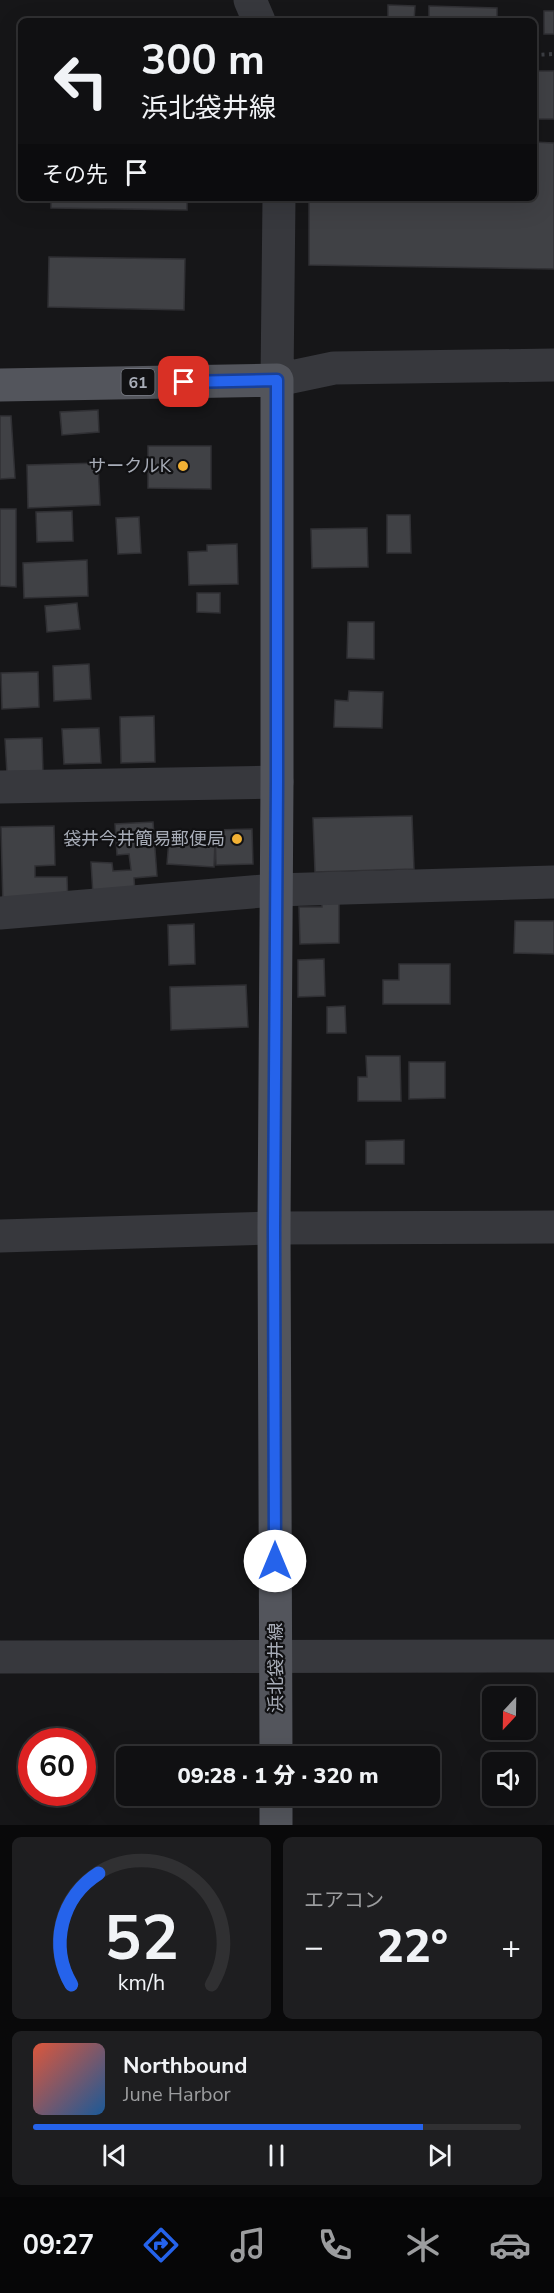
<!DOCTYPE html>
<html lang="ja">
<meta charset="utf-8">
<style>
body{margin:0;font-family:"Nunito Sans","Noto Sans JP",sans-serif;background:#1e1e20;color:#f1f3f6;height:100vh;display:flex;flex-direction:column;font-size:22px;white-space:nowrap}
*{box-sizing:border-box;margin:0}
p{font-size:20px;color:#9c9d9f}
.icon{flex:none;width:33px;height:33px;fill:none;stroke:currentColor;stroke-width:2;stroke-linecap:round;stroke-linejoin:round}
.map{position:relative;height:1825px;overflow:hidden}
.details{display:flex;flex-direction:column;gap:12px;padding:12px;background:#09090a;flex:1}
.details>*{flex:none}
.banner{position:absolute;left:18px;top:18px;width:519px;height:183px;border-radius:9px;box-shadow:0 6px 24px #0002,0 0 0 2px #303032;background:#101012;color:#f1f3f6;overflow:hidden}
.needle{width:39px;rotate:202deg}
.controls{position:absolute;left:482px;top:1686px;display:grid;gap:12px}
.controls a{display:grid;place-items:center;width:54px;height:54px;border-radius:9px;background:#101012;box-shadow:0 6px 24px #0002,0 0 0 2px #303032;font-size:30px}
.speed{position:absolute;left:18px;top:1728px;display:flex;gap:12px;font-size:30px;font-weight:700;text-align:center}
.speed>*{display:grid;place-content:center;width:78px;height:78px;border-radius:50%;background:#101012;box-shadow:0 6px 24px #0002,0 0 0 2px #303032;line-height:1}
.speed .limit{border:9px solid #d22;background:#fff;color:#111}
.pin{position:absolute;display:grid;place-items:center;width:51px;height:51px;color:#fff;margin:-26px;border-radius:12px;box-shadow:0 3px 9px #0006}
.me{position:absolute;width:66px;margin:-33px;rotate:0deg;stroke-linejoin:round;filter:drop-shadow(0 0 4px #0008)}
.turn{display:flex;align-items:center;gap:21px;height:126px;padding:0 24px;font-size:27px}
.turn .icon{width:78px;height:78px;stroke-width:2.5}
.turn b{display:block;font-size:42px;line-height:51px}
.then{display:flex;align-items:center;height:57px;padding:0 24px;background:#0003;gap:12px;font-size:22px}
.big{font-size:45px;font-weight:800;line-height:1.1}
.details .card{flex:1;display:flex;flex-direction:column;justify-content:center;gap:9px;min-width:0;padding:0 21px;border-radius:9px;background:#1e1e20}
.details .dial{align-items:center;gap:0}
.dial svg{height:156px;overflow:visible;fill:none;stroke:#303032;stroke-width:7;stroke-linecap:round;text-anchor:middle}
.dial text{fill:#f1f3f6;stroke:none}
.song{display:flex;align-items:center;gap:18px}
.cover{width:72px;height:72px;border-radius:9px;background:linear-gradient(135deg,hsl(10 70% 55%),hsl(210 70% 35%))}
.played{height:6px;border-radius:3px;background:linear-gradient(90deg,#2563eb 80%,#303032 80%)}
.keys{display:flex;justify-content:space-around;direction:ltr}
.heat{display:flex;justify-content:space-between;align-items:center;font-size:33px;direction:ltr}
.details .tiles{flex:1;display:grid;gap:12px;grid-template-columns:1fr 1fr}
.card:last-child{grid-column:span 2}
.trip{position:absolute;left:116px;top:1746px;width:324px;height:60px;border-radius:9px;background:#101012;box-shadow:0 6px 24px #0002,0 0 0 2px #303032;font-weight:800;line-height:60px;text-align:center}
.tabs{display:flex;height:96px;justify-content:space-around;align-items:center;background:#060607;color:#9c9d9f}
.tabs .icon{width:42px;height:42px}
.tabs .active{color:#2563eb}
.tabs b{font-size:27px;color:#f1f3f6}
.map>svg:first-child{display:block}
.building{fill:#404145;stroke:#303034;stroke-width:1.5}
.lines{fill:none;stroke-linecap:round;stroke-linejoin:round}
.path{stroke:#3d3f44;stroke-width:4;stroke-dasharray:3 4.5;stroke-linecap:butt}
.minor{stroke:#37383d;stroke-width:33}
.major{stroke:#53555c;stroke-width:33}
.route-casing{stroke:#184099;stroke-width:15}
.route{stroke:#2563eb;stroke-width:10}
.poi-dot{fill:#f2b134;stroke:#111113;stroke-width:2}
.labels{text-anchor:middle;stroke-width:4.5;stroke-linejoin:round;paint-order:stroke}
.shield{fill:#111113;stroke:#7b7e86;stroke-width:1.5}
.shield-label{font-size:16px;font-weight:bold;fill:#a8adb8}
.poi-label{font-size:18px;fill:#a8adb8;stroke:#111113;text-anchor:end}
.street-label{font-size:18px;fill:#a8adb8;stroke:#111113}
</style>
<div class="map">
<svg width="554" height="1825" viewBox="0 0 554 1825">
<rect width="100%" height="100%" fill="#161618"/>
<!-- building -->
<path class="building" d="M388 5 415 6 414 21H388Z
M429 6 497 8V21H429Z
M544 11H554V34H544Z
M534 71H554V119H534Z
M534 142 554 143V269L309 265V198H534Z
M51 198H187V210L51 208Z
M49 257 185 259 184 310 48 307Z
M98 410 99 432 62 435 60 412Z
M0 416H11L15 478 0 479Z
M148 446H211V489L148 488Z
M98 463 100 505 28 508 27 465Z
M0 509H16V587L0 586Z
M72 511 73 541 37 542 36 512Z
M387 515H410L411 553H387Z
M139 517 141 553 118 554 116 518Z
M367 528 368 567 312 568 311 529Z
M237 544 238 584 189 585 188 552 207 551V545Z
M87 560 88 596 24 598 23 563Z
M197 593H220V613L197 612Z
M77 603 80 629 47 632 45 606Z
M348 622H374V659L347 658Z
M89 664 91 699 54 701 53 666Z
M38 672 39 707 2 709 1 673Z
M349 691 383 692 382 728 334 727 335 700 348 701Z
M154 716 155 762 121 763 120 717Z
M99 728 101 763 64 764 62 729Z
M42 738 43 773 7 774 5 739Z
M412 816 414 869 315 872 313 818Z
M153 822 157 876 134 878 135 893 93 895 91 862 112 863 113 871 131 870 129 854 117 855 115 824Z
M54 826 55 865 35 866V877H67L68 906 3 907 1 827Z
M252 829 253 864 216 865 215 830Z
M169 839 215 842 214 867 167 864Z
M322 897H339V943L300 944 299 907H322Z
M515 921H554V954L514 953Z
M194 924 195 964 169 965 168 925Z
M324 959 325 996 298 997V960Z
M399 964H450V1004H383V980H399Z
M246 985 248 1027 171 1030 170 987Z
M345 1006 346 1033H327V1007Z
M366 1056H400L401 1101H358V1077H367Z
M409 1062H445V1098L409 1099Z
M404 1140V1164H366V1141Z"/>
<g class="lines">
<!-- path -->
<path class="path" d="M534 55 554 54"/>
<!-- minor -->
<path class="minor" d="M250 0 259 21
M279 198 277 380 334 368 554 365
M0 787 277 782
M0 913 275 890 554 882
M0 1236 274 1228 554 1227
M0 1657 554 1656"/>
<!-- major -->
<path class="major" d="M0 385 277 380V782L274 1228 276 1756
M276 1796V1825"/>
</g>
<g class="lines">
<!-- route casing -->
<g class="route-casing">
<path id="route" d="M184 382 277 380V782L274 1228 275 1561"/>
</g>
<!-- route -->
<use href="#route" class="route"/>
</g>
<!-- markers -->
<g class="poi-dot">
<circle cx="183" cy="466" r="6"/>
<circle cx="237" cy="839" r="6"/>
</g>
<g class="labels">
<!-- shield labels -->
<rect class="shield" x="121.5" y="369" width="33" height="26" rx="4.5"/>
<g class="shield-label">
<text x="138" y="388">61</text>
</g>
<!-- poi labels -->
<g class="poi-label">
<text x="171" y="472">サークルK</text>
<text x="225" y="845">袋井今井簡易郵便局</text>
</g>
<!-- street labels -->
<g class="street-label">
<text transform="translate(276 1668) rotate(-90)" y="6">浜北袋井線</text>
</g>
</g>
</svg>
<div class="controls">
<a><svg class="needle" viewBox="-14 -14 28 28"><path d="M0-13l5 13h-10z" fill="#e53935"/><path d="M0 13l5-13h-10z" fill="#9c9d9f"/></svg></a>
<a><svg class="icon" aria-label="sound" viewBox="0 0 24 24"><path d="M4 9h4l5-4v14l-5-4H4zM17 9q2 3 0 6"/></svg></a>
</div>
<div class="speed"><div class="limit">60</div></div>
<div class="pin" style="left:184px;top:382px;background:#d93025"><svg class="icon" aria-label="arrive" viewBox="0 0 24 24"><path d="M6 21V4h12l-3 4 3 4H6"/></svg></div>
<svg class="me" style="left:275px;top:1561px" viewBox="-20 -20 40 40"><circle r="19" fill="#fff"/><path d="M0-13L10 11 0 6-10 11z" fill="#2563eb"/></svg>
<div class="trip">09:28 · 1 分 · 320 m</div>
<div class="banner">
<div class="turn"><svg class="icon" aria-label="left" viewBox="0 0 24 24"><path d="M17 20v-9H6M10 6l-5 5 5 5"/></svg><div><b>300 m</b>浜北袋井線</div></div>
<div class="then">その先<svg class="icon" aria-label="arrive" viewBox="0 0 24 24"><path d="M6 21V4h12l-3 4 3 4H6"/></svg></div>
</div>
</div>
<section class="details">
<div class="tiles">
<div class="card dial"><svg viewBox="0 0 100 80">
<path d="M14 69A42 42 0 1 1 86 69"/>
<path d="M14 69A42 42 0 0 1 28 12" stroke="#2563eb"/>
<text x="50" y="56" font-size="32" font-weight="700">52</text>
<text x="50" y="72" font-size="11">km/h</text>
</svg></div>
<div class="card"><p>エアコン</p>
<div class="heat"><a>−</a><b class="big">22°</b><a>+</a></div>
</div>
<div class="card">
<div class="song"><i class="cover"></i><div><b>Northbound</b><p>June Harbor</p></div></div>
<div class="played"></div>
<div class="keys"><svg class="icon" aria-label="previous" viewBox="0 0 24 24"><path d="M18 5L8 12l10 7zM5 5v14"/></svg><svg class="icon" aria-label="pause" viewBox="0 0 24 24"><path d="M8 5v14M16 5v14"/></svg><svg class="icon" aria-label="next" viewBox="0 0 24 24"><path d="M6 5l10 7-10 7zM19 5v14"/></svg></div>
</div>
</div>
</section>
<nav class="tabs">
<b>09:27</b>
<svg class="icon active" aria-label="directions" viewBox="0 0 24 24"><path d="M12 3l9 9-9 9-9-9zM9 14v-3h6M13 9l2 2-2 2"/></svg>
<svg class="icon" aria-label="music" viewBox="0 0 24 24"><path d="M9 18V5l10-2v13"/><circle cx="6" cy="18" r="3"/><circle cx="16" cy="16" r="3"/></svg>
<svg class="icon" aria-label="phone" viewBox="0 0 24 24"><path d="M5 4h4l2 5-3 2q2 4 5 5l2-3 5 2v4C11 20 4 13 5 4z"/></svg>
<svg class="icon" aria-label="climate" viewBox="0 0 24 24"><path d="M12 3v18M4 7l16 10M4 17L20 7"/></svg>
<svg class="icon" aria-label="car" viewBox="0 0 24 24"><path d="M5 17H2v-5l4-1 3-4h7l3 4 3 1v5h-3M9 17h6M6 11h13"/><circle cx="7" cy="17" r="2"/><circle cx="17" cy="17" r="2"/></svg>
</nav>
